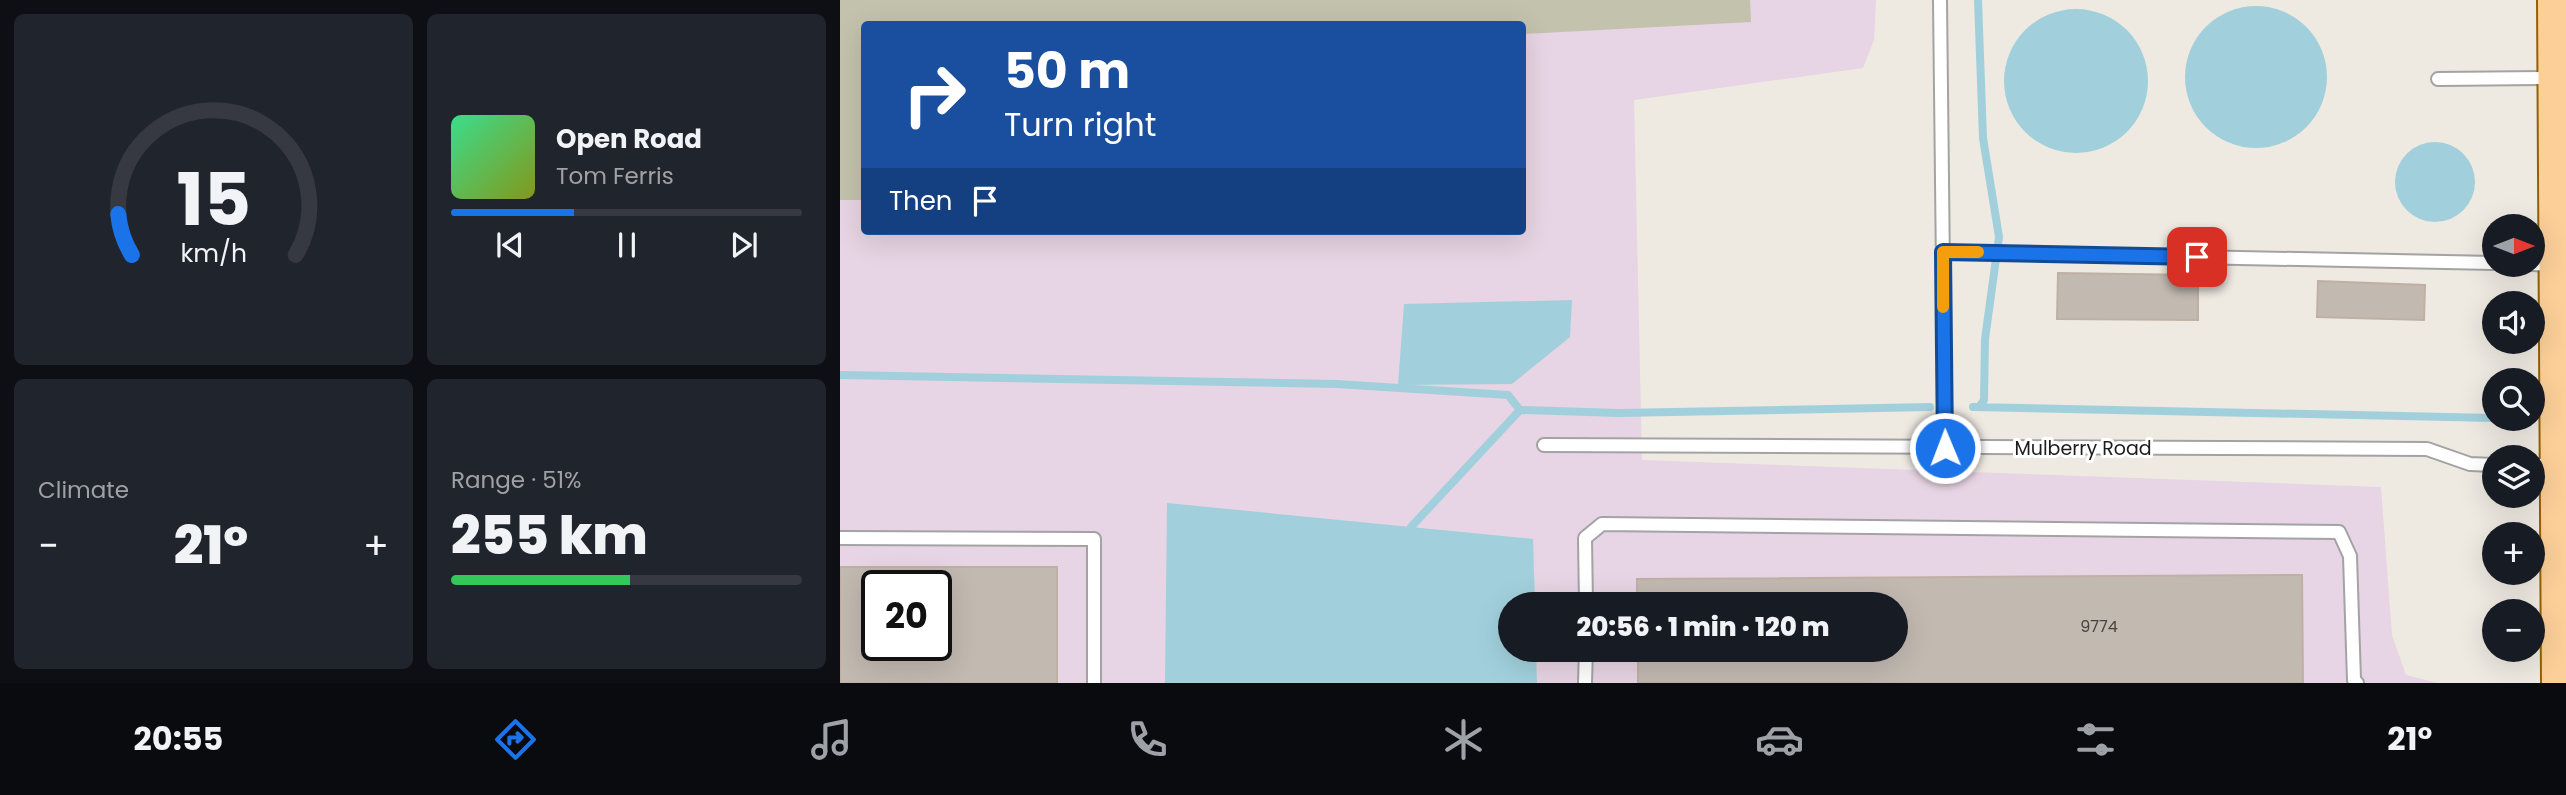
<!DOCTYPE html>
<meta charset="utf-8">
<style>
body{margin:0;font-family:Poppins,sans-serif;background:#20242c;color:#f1f3f6;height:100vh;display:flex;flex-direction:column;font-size:26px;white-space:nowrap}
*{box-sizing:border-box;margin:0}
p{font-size:23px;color:#9ea1a6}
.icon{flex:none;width:38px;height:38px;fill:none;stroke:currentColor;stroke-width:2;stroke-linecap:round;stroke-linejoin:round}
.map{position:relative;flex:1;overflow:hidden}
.sheet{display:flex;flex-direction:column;gap:14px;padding:14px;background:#0d0f14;width:840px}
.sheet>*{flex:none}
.hud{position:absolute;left:21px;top:21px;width:665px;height:214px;border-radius:7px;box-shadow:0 7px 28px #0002;background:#1a4fa0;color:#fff;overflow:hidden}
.needle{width:46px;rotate:90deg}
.buttons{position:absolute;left:1642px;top:214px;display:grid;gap:14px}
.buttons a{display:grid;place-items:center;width:63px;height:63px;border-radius:50%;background:#171b24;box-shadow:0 7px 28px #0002;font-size:35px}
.speed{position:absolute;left:21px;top:570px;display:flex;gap:14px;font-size:35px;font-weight:700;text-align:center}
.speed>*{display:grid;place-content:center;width:91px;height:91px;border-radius:50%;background:#171b24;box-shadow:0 7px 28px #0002;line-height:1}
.speed .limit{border:4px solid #111;border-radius:10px;background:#fff;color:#111}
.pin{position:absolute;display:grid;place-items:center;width:60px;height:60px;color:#fff;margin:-30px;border-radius:14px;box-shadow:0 4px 10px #0006}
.me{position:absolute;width:77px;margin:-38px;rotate:359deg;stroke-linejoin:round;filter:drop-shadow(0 0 5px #0008)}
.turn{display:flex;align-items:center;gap:24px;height:147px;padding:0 28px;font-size:32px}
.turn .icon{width:91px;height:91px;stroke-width:2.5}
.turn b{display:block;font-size:49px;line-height:60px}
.then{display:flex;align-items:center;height:66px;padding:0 28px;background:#0003;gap:14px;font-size:26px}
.big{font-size:52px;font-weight:800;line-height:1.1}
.sheet .tile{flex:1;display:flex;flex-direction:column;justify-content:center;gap:10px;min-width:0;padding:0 24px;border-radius:10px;background:#20242c}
.sheet .dial{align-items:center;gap:0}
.dial svg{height:182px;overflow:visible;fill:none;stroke:#363941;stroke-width:7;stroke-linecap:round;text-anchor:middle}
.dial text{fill:#f1f3f6;stroke:none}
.song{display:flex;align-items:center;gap:21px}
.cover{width:84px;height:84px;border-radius:10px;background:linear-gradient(135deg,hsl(150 70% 55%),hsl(70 70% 35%))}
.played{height:7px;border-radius:4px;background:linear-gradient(90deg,#1a73e8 35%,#363941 35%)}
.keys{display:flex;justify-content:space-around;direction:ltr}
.heat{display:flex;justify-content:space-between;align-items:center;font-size:38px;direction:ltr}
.charge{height:10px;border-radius:5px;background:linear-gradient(90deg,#34c759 51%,#363941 0)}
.sheet .tiles{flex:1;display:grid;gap:14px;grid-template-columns:repeat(2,1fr)}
.trip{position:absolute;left:658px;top:592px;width:410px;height:70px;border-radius:35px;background:#171b24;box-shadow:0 7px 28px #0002;font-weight:800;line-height:70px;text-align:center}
.dock{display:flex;height:112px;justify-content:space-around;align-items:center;background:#090b0e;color:#9ea1a6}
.dock .icon{width:49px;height:49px}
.dock .on{color:#1a73e8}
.dock b{font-size:32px;color:#f1f3f6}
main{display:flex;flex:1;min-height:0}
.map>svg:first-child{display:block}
.industrial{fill:#e7d4e4;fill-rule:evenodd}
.construction{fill:#c2c2ad}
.water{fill:#a1d0dc}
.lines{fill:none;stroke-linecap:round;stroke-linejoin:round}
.stream{stroke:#a1d0dc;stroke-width:8}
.building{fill:#c2b9b1;stroke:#c0b0a4;stroke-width:2;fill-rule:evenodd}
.lane-casing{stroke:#a3a3a3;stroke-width:16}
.primary-casing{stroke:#956100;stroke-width:42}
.lane{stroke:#fff;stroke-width:12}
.primary{stroke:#fccf98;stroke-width:38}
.route-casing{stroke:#114b97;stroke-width:18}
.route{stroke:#1a73e8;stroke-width:12}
.slow{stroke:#f59e0b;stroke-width:12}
.labels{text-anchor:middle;stroke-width:6;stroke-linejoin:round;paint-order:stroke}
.number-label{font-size:16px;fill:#464341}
.street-label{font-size:19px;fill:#1c1c1c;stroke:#fff}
</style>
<main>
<section class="sheet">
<div class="tiles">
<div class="tile dial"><svg viewBox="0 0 100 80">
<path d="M14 69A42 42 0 1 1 86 69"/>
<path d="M14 69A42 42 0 0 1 8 51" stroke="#1a73e8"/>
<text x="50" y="56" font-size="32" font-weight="700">15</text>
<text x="50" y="72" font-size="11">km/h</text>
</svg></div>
<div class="tile">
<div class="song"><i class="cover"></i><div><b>Open Road</b><p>Tom Ferris</p></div></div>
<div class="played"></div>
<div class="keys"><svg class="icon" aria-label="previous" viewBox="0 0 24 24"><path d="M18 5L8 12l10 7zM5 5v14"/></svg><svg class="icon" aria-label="pause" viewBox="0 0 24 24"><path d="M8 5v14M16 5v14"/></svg><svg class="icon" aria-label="next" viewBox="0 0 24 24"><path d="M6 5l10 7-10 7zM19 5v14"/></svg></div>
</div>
<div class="tile"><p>Climate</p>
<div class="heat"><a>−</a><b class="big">21°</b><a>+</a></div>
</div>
<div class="tile"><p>Range · 51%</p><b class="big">255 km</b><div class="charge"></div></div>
</div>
</section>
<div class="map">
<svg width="1726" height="683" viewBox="0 0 1726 683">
<rect width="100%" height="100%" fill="#eeeae2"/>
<!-- industrial -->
<path class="industrial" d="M0 0H1036L1034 40 1023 68 794 100 802 460 1541 487 1552 635 1566 675 1598 683H0ZM24 24H682V231H24ZM37 586H96V646H37ZM670 604H1055V649H670Z"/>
<!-- construction -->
<path class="construction" d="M0 0H910L911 22 683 34 682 24H24V200H0Z"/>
<!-- water -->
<path class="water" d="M1345 77a71 71 0 1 1 142 0a71 71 0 1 1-142 0Z
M1164 81a72 72 0 1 1 144 0a72 72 0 1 1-144 0Z
M1555 182a40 40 0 1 1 80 0a40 40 0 1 1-80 0Z
M732 300 730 337 672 384 558 385 564 304Z
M327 503 693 539 695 604H670V649H696L697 683H325Z"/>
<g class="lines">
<!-- stream -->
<path class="stream" d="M1138 0 1143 138 1159 237 1145 339 1144 400 1139 407
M0 375 497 384 668 395 680 410
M1133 407 1654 418
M571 527 680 410 779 413 1090 407"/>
</g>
<!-- building -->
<path class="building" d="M1218 273 1358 275V320L1217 319Z
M1478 281 1585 285 1584 320 1477 317Z
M0 567H217V683H0ZM37 586H96V646H37Z
M1462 575 1463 683H798V649H1055V604H797V579Z"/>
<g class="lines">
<!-- lane casing -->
<g class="lane-casing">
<path id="lane" d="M1100 0 1105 448
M1598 79 1714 78
M1103 252 1654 263
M1692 264 1715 265
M704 445 1587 449 1630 464 1654 465
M1692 465H1716
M0 538 254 539V683
M746 604 745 538 762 524 1499 532 1510 556 1514 680 1517 683
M745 683 746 649"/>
</g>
<!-- primary casing -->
<g class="primary-casing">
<path id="primary" d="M1717 0 1721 683"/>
</g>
<!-- lane -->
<use href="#lane" class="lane"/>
<!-- primary -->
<use href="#primary" class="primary"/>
</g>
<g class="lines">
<!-- route casing -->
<g class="route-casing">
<path id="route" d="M1105 448 1103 252 1357 257"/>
</g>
<!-- route -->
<use href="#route" class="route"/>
<!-- slow -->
<path class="slow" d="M1103 307V252H1138"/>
</g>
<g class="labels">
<!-- number labels -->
<g class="number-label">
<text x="1259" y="632">9774</text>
</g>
<!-- street labels -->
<g class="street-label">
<text x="1243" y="455">Mulberry Road</text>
</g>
</g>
</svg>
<div class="buttons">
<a><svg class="needle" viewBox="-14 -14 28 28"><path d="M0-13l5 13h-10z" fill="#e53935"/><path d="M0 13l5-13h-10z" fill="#9ea1a6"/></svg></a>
<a><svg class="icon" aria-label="sound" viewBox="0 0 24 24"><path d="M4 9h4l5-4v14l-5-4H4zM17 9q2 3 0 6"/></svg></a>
<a><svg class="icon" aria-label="search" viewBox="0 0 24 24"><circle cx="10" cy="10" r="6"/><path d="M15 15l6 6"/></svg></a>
<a><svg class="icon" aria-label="layers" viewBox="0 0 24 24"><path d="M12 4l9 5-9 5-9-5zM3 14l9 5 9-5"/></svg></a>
<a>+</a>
<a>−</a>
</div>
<div class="speed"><div class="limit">20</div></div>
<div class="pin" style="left:1357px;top:257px;background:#d93025"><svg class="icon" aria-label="arrive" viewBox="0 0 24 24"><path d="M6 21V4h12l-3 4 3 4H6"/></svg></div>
<svg class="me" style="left:1105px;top:448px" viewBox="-20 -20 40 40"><circle r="17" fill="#1a73e8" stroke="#fff" stroke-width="3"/><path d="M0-11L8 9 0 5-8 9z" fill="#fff"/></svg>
<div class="trip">20:56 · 1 min · 120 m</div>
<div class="hud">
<div class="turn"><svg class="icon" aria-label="right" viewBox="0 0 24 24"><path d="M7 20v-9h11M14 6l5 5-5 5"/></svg><div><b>50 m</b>Turn right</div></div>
<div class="then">Then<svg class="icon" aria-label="arrive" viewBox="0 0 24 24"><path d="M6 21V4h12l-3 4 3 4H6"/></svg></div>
</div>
</div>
</main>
<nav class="dock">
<b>20:55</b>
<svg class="icon on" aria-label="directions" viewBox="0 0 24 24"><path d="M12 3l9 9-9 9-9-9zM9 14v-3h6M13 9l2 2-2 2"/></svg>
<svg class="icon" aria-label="music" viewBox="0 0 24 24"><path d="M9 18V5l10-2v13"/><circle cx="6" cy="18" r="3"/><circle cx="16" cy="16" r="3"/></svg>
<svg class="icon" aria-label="phone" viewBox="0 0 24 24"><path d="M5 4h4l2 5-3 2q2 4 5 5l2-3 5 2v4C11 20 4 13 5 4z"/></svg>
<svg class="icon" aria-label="climate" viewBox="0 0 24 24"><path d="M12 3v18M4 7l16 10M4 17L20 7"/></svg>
<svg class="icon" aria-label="car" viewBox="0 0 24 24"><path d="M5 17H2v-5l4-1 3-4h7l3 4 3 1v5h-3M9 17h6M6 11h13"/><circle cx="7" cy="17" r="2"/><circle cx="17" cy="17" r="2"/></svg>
<svg class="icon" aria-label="filters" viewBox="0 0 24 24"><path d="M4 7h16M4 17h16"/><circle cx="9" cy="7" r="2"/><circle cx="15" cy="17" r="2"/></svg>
<b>21°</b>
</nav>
